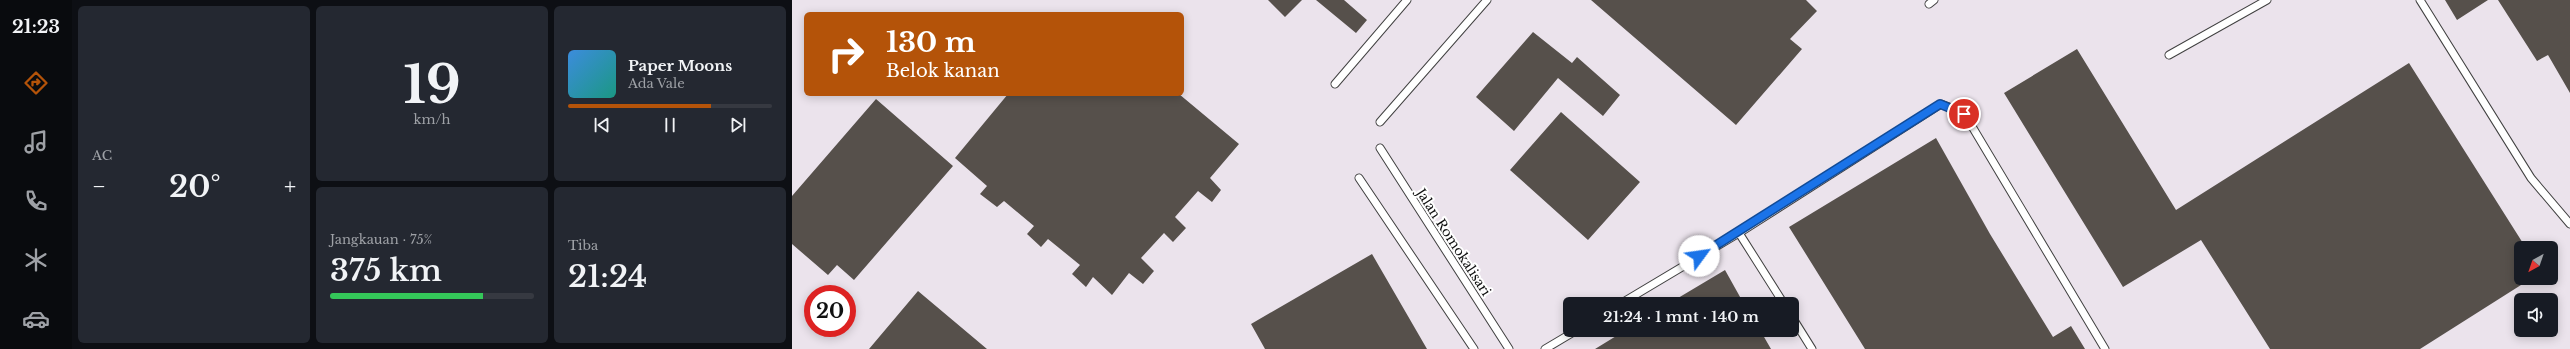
<!DOCTYPE html>
<html lang="id">
<meta charset="utf-8">
<style>
body{margin:0;font-family:"Libre Baskerville",serif;background:#242831;color:#f1f3f6;height:100vh;display:flex;flex-direction:column;font-size:15px;white-space:nowrap}
*{box-sizing:border-box;margin:0}
p{font-size:13px;color:#9ea1a6}
.icon{flex:none;width:22px;height:22px;fill:none;stroke:currentColor;stroke-width:2;stroke-linecap:round;stroke-linejoin:round}
.map{position:relative;flex:1;overflow:hidden}
.drawer{display:flex;flex-direction:column;gap:6px;padding:6px;background:#0d0f14;width:720px}
.drawer>*{flex:none}
.hud{position:absolute;left:12px;top:12px;width:380px;height:84px;border-radius:6px;box-shadow:0 2px 10px #0003;background:#b45309;color:#fff;overflow:hidden}
.needle{width:26px;rotate:220deg}
.controls{position:absolute;left:1722px;top:241px;display:grid;gap:8px}
.controls a{display:grid;place-items:center;width:44px;height:44px;border-radius:6px;background:#171b24;box-shadow:0 2px 10px #0003;font-size:20px}
.speed{position:absolute;left:12px;top:285px;display:flex;gap:8px;font-size:20px;font-weight:700;text-align:center}
.speed>*{display:grid;place-content:center;width:52px;height:52px;border-radius:50%;background:#171b24;box-shadow:0 2px 10px #0003;line-height:1}
.speed .limit{border:6px solid #d22;background:#fff;color:#111}
.pin{position:absolute;display:grid;place-items:center;width:34px;height:34px;color:#fff;margin:-17px;border:2px solid #fff;border-radius:50%;box-shadow:0 1px 4px #0007}
.me{position:absolute;width:44px;margin:-22px;rotate:59deg;stroke-linejoin:round;filter:drop-shadow(0 0 3px #0008)}
.turn{display:flex;align-items:center;gap:14px;height:84px;padding:0 16px;font-size:18px}
.turn .icon{width:52px;height:52px;stroke-width:2.5}
.turn b{display:block;font-size:28px;line-height:34px}
.big{font-size:30px;font-weight:600;line-height:1.1}
.drawer .widget{flex:1;display:flex;flex-direction:column;justify-content:center;gap:6px;min-width:0;padding:0 14px;border-radius:6px;background:#242831}
.drawer .dial{align-items:center;gap:0}
.dial b{font-size:52px;line-height:1}
.song{display:flex;align-items:center;gap:12px}
.cover{width:48px;height:48px;border-radius:6px;background:linear-gradient(135deg,hsl(210 70% 55%),hsl(170 70% 35%))}
.played{height:4px;border-radius:2px;background:linear-gradient(90deg,#b45309 70%,#363941 70%)}
.keys{display:flex;justify-content:space-around;direction:ltr}
.heat{display:flex;justify-content:space-between;align-items:center;font-size:22px;direction:ltr}
.charge{height:6px;border-radius:3px;background:linear-gradient(90deg,#34c759 75%,#363941 0)}
.drawer .tiles{flex:1;display:grid;gap:6px;grid-template-columns:repeat(3,1fr)}
.widget:first-child{grid-row:span 2}
.trip{position:absolute;left:771px;top:297px;width:236px;height:40px;border-radius:6px;background:#171b24;box-shadow:0 2px 10px #0003;font-weight:600;line-height:40px;text-align:center}
main{display:flex;flex:1;min-height:0}
.menu{display:flex;flex-direction:column;width:72px;justify-content:space-around;align-items:center;background:#090b0e;color:#9ea1a6}
.menu .icon{width:28px;height:28px}
.menu .active{color:#b45309}
.menu b{font-size:18px;color:#f1f3f6}
.map>svg:first-child{display:block}
.industrial{fill:#ebe3ec;fill-rule:evenodd}
.building{fill:#56504b}
.lines{fill:none;stroke-linecap:round;stroke-linejoin:round}
.service-casing{stroke:#414141;stroke-width:9}
.service{stroke:#fff;stroke-width:7}
.route-casing{stroke:#114b97;stroke-width:10}
.route{stroke:#1a73e8;stroke-width:7}
.labels{text-anchor:middle;stroke-width:4;stroke-linejoin:round;paint-order:stroke}
.street-label{font-size:13px;fill:#0e0e0e;stroke:#fff}
</style>
<main>
<nav class="menu">
<b>21:23</b>
<svg class="icon active" aria-label="directions" viewBox="0 0 24 24"><path d="M12 3l9 9-9 9-9-9zM9 14v-3h6M13 9l2 2-2 2"/></svg>
<svg class="icon" aria-label="music" viewBox="0 0 24 24"><path d="M9 18V5l10-2v13"/><circle cx="6" cy="18" r="3"/><circle cx="16" cy="16" r="3"/></svg>
<svg class="icon" aria-label="phone" viewBox="0 0 24 24"><path d="M5 4h4l2 5-3 2q2 4 5 5l2-3 5 2v4C11 20 4 13 5 4z"/></svg>
<svg class="icon" aria-label="climate" viewBox="0 0 24 24"><path d="M12 3v18M4 7l16 10M4 17L20 7"/></svg>
<svg class="icon" aria-label="car" viewBox="0 0 24 24"><path d="M5 17H2v-5l4-1 3-4h7l3 4 3 1v5h-3M9 17h6M6 11h13"/><circle cx="7" cy="17" r="2"/><circle cx="17" cy="17" r="2"/></svg>
</nav>
<section class="drawer">
<div class="tiles">
<div class="widget"><p>AC</p>
<div class="heat"><a>−</a><b class="big">20°</b><a>+</a></div>
</div>
<div class="widget dial"><b>19</b><p>km/h</p></div>
<div class="widget">
<div class="song"><i class="cover"></i><div><b>Paper Moons</b><p>Ada Vale</p></div></div>
<div class="played"></div>
<div class="keys"><svg class="icon" aria-label="previous" viewBox="0 0 24 24"><path d="M18 5L8 12l10 7zM5 5v14"/></svg><svg class="icon" aria-label="pause" viewBox="0 0 24 24"><path d="M8 5v14M16 5v14"/></svg><svg class="icon" aria-label="next" viewBox="0 0 24 24"><path d="M6 5l10 7-10 7zM19 5v14"/></svg></div>
</div>
<div class="widget"><p>Jangkauan · 75%</p><b class="big">375 km</b><div class="charge"></div></div>
<div class="widget"><p>Tiba</p><b class="big">21:24</b></div>
</div>
</section>
<div class="map">
<svg width="1778" height="349" viewBox="0 0 1778 349">
<rect width="100%" height="100%" fill="#fefcf1"/>
<!-- industrial -->
<path class="industrial" d="M0 0H1778V349H0ZM14 14H390V94H14ZM1729 248H1759V278H1729ZM21 294H55V328H21ZM1729 300H1759V330H1729ZM778 304H1000V330H778Z"/>
<!-- building -->
<path class="building" d="M476 0H510L493 17Z
M524 0H552L575 20 564 33Z
M799 0H1014L1025 11 998 39 1010 49 944 125Z
M1653 0H1696L1665 20Z
M1706 0H1778V93L1756 55 1745 61Z
M741 32 780 63 785 57 828 95 811 116 766 78 722 131 684 97Z
M1285 49 1384 210 1617 63 1734 248H1729V285L1628 349H1478L1409 240 1331 287 1212 93Z
M216 94H387L447 144 418 178 429 190 420 202 406 191 383 217 394 228 381 242 372 233 349 258 362 271 351 284 337 273 320 295 301 277 294 287 280 274 288 265 256 239 249 247 235 234 242 226 212 201 205 207 188 194 195 186 163 158Z
M84 99 161 166 62 280 45 265 36 275 0 244V196Z
M769 112 848 182 796 240 718 170Z
M1144 138 1198 234 1261 337 1279 326 1293 349H1073L997 227Z
M580 254 635 349H473L459 324Z
M933 270 952 304H876Z
M126 291 195 349H77Z
M834 330H968L979 349H803Z"/>
<g class="lines">
<!-- service casing -->
<g class="service-casing">
<path id="service" d="M1628 0 1739 178 1778 224
M1137 4 1142 0
M1377 55 1475 0
M543 84 615 0
M588 122 695 0
M588 148 717 349
M567 178 682 349
M947 233 992 304
M828 304 947 233 1149 104 1172 113 1313 349
M1000 317 1020 349
M753 349 785 330"/>
</g>
<!-- service -->
<use href="#service" class="service"/>
</g>
<g class="lines">
<!-- route casing -->
<g class="route-casing">
<path id="route" d="M907 256 1148 104 1172 114"/>
</g>
<!-- route -->
<use href="#route" class="route"/>
</g>
<g class="labels">
<!-- street labels -->
<g class="street-label">
<text transform="translate(662 242) rotate(57)" y="5">Jalan Romokalisari</text>
</g>
</g>
</svg>
<div class="controls">
<a><svg class="needle" viewBox="-14 -14 28 28"><path d="M0-13l5 13h-10z" fill="#e53935"/><path d="M0 13l5-13h-10z" fill="#9ea1a6"/></svg></a>
<a><svg class="icon" aria-label="sound" viewBox="0 0 24 24"><path d="M4 9h4l5-4v14l-5-4H4zM17 9q2 3 0 6"/></svg></a>
</div>
<div class="speed"><div class="limit">20</div></div>
<div class="pin" style="left:1172px;top:114px;background:#d93025"><svg class="icon" aria-label="arrive" viewBox="0 0 24 24"><path d="M6 21V4h12l-3 4 3 4H6"/></svg></div>
<svg class="me" style="left:907px;top:256px" viewBox="-20 -20 40 40"><circle r="19" fill="#fff"/><path d="M0-13L10 11 0 6-10 11z" fill="#1a73e8"/></svg>
<div class="trip">21:24 · 1 mnt · 140 m</div>
<div class="hud">
<div class="turn"><svg class="icon" aria-label="right" viewBox="0 0 24 24"><path d="M7 20v-9h11M14 6l5 5-5 5"/></svg><div><b>130 m</b>Belok kanan</div></div>
</div>
</div>
</main>
